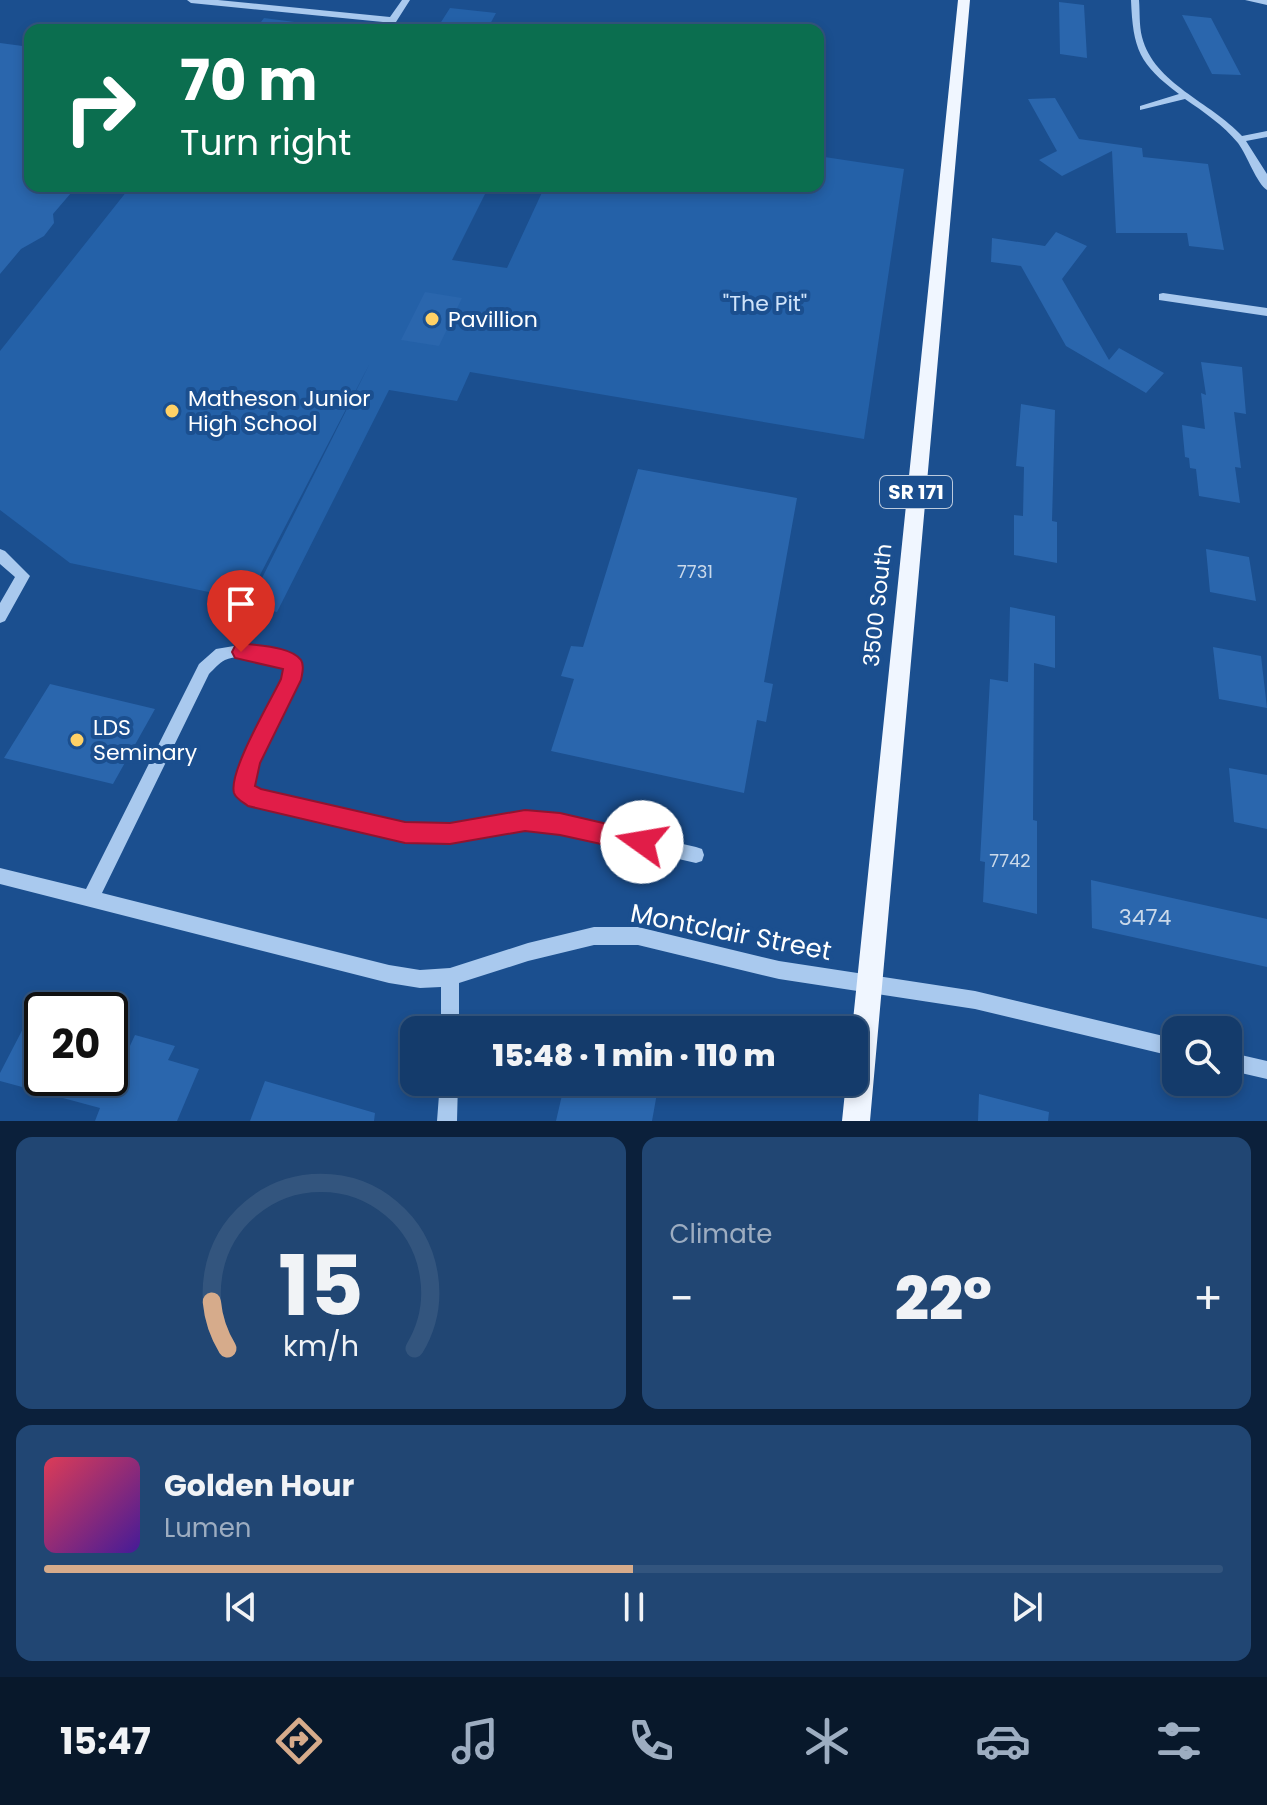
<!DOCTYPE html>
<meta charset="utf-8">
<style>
body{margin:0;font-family:Poppins,sans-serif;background:#214673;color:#f1f3f6;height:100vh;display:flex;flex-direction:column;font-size:30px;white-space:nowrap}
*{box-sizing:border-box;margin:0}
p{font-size:26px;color:#9dadc1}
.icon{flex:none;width:44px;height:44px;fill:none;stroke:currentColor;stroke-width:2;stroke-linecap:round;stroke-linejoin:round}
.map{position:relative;height:1121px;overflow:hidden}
.sheet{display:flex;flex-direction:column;gap:16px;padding:16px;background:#0b203b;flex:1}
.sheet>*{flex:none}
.hud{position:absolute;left:24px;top:24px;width:800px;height:168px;border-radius:16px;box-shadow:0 4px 12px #0003,0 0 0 2px #33557e;background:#0b6e4f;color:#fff;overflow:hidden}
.controls{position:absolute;left:1162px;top:1016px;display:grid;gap:16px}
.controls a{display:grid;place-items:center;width:80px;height:80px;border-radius:16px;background:#143b6b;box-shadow:0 4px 12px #0003,0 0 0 2px #33557e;font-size:40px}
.speed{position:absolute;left:24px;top:992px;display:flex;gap:16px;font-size:40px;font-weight:700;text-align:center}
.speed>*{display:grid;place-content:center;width:104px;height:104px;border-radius:50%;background:#143b6b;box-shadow:0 4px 12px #0003,0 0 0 2px #33557e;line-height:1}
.speed .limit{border:4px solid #111;border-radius:12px;background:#fff;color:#111}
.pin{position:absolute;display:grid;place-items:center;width:68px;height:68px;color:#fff;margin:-82px -34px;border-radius:50% 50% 50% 0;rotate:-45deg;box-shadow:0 0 8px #0007}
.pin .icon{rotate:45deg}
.me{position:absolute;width:88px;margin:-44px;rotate:283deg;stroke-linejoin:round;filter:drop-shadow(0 0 6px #0008)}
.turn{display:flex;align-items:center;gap:28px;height:168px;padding:0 24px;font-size:36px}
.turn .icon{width:104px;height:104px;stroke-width:2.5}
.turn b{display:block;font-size:56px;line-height:68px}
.big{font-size:60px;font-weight:800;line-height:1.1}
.sheet .widget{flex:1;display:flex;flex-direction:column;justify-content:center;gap:12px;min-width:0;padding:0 28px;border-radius:16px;background:#214673}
.sheet .dial{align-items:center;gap:0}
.dial svg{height:208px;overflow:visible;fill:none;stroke:#33557e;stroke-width:7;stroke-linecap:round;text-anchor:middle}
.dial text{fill:#f1f3f6;stroke:none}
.song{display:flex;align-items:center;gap:24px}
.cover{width:96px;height:96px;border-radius:12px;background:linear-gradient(135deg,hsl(350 70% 55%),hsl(260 70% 35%))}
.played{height:8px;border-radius:4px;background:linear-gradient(90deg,#d6ab8b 50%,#33557e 50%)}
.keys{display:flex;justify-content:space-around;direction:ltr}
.heat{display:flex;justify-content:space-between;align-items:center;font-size:44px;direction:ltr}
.sheet .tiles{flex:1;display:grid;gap:16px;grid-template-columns:1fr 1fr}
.widget:last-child{grid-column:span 2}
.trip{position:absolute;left:400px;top:1016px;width:468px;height:80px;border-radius:16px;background:#143b6b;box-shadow:0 4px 12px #0003,0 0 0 2px #33557e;font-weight:800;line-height:80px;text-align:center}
.menu{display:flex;height:128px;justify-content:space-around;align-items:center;background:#08182b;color:#9dadc1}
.menu .icon{width:56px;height:56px}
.menu .on{color:#d6ab8b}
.menu b{font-size:36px;color:#f1f3f6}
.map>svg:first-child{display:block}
.green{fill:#2461a8}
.building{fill:#2a66ad}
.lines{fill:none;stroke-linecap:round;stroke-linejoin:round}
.minor{fill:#a9c9ee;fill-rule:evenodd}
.major{fill:#f0f6ff;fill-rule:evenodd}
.route{fill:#e11d48;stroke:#92132f;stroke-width:2}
.poi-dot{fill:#ffd166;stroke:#1b4f8f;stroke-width:3}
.labels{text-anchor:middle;stroke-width:8;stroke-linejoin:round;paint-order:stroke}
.number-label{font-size:18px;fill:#cad9ea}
.shield{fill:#1b4f8f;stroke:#bbcadd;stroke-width:2}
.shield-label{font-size:20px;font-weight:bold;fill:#fff}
.park-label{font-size:22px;fill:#cfe3fa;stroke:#1b4f8f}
.poi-label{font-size:22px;fill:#fff;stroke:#1b4f8f;text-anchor:start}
.street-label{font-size:22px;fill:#fff;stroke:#1b4f8f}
.near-number-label{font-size:22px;fill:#cad9ea}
.near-street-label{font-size:26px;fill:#fff;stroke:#1b4f8f}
</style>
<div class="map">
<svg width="1267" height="1121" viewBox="0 0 1267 1121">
<rect width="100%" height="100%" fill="#1b4f8f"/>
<!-- green -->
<path class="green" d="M450 8 496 13 488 28 491 30H436Z
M264 18 356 30H255Z
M818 156 904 169 864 439 470 372 457 401 389 390 277 612 248 606 370 363 247 600 70 563 0 510V351L131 186H489L452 260 507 268 545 186H818Z"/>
<!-- building -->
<path class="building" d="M1059 2 1084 5 1087 58 1060 54Z
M1182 15 1211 18 1241 75 1212 74Z
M0 43 30 47V186H77L53 214 54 223 44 236 21 249 0 274Z
M1055 98 1079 139 1142 148 1143 157 1208 164 1224 250 1189 246 1187 233H1116L1112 151 1062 176 1039 160 1057 151 1028 99Z
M1056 232 1087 246 1062 279 1109 360 1119 348 1164 373 1146 393 1066 346 1021 266 991 262 992 238 1045 246Z
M425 292 462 298 439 346 401 340Z
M1201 362 1242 367 1246 414 1234 412 1241 468 1235 467 1240 503 1199 496 1196 469 1190 468 1189 458 1185 457 1182 425 1205 429 1201 393 1206 395Z
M1021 404 1055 410 1052 521 1057 522V563L1014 555V515L1023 516 1024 467 1016 466Z
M638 469 797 498 764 682 773 684 766 722 757 720 744 793 551 751 574 679 561 676 571 646 583 647Z
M1206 549 1249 557 1256 601 1210 592Z
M1010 607 1055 616V668L1034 663 1033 820 1037 821V914L983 902 985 862 980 861 990 679 1008 682Z
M1213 647 1261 656 1267 708 1219 699Z
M50 684 155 709 113 784 4 758Z
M1229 768 1267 775V829L1234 822Z
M1091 880 1267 919V967L1092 928Z
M42 992V1078H115L135 1035 175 1046 168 1060 199 1069 177 1121H95L100 1108 0 1081V1073Z
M265 1081 375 1113 374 1121H250Z
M565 1082 589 1089 590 1082H659L652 1121H556Z
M979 1094 1049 1112 1048 1121H978Z"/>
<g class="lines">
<!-- minor -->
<path class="minor" d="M187 0H218L390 17 402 0H410L396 22 393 23 191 3Z
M1131 0H1139C1140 12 1139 25 1142 37 1154 84 1211 102 1242 136L1267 131V137L1246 141 1267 174V190C1257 184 1247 155 1238 143 1223 125 1204 112 1185 99L1140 110V106L1179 94C1139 64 1133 49 1131 0Z
M1245 0H1267V5Z
M1163 293 1267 308V316L1159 300V294Z
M0 549 5 551 30 576 5 621 0 623V603L15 577 0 564Z
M240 645C253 646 298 651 300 667 301 671 299 676 299 680L258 763 253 787 260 792 405 825 450 826 525 813 560 816 696 847 702 849 704 855 702 861 696 863 560 832 525 829 450 842 405 841 250 805C246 801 238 797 237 791 231 771 273 700 284 679L285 669C270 661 241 652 225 660 219 663 214 669 209 674L102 893 389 965 420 970 450 968 528 943 594 927H638L779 961 975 991 1176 1039V1057L975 1009 779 979 638 945H594L528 961 459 983V1030H441V987L420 988 389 983 0 884V868L86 889 199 664 216 649Z
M1228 1052 1267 1061V1079L1228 1070Z
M440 1082H458L457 1121H437Z"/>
<!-- major -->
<path class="major" d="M958 0H970L870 1121H842L846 1082H854L852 1030Z"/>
</g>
<!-- route -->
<path class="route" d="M241 643C257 646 291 646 301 660 305 666 302 674 301 680L260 763 255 786 261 789 405 822 450 823 525 810 560 813 642 832 649 835 653 842 649 850 642 853 560 835 525 831 450 844 405 843 248 806C243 802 236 799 234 793 228 772 271 700 281 679L283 669 235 658 232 652 235 646Z"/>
<!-- markers -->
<g class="poi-dot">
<circle cx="432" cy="319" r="8"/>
<circle cx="172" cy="411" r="8"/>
<circle cx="77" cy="740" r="8"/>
</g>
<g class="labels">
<!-- number labels -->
<g class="number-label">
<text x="695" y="578">7731</text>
<text x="1010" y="867">7742</text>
</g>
<!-- shield labels -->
<rect class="shield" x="880" y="476" width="72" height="32" rx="6"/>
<g class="shield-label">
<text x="916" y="499">SR 171</text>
</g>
<!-- park labels -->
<g class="park-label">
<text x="765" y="311">"The Pit"</text>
</g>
<!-- poi labels -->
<g class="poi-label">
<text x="448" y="327">Pavillion</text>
<text x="188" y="406">Matheson Junior<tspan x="188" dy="25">High School</tspan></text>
<text x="93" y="735">LDS<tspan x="93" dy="25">Seminary</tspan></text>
</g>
<!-- street labels -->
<g class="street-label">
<text transform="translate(877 605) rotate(-84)" y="8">3500 South</text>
</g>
<!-- near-number labels -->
<g class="near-number-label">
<text x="1145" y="925">3474</text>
</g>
<!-- near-street labels -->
<g class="near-street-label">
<text transform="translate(731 932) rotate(11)" y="9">Montclair Street</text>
</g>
</g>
</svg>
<div class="controls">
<a><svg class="icon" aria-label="search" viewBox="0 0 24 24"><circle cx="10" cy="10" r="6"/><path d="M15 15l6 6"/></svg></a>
</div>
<div class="speed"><div class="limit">20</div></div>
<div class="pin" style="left:241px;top:652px;background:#d93025"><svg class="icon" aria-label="arrive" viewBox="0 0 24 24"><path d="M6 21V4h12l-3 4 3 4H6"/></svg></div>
<svg class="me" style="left:642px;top:842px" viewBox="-20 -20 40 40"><circle r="19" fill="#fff"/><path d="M0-13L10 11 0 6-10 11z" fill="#e11d48"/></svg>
<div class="trip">15:48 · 1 min · 110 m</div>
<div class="hud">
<div class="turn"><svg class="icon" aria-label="right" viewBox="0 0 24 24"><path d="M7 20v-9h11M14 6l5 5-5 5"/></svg><div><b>70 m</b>Turn right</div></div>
</div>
</div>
<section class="sheet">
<div class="tiles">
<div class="widget dial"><svg viewBox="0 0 100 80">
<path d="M14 69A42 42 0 1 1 86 69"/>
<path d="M14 69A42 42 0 0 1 8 51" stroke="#d6ab8b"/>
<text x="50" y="56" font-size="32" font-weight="700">15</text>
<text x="50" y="72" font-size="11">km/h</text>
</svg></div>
<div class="widget"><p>Climate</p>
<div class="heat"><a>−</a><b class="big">22°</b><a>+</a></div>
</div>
<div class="widget">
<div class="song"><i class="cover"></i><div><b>Golden Hour</b><p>Lumen</p></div></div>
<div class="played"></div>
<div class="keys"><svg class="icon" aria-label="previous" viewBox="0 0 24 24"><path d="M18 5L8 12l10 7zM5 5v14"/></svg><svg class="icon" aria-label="pause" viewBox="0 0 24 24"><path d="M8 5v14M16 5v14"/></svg><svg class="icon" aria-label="next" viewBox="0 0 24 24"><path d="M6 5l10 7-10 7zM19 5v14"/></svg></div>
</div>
</div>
</section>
<nav class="menu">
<b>15:47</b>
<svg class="icon on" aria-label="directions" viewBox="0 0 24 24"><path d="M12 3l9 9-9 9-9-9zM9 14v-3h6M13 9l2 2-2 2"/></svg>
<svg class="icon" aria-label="music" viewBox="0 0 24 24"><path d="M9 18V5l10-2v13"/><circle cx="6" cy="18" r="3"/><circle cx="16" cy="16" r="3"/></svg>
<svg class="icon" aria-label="phone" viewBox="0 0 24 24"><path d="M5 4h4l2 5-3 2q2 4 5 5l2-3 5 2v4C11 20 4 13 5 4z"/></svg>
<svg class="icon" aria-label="climate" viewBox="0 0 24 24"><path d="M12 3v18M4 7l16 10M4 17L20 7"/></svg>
<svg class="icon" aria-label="car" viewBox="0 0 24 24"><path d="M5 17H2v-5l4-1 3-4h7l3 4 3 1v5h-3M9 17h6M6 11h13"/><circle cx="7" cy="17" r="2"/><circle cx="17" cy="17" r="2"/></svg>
<svg class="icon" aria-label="filters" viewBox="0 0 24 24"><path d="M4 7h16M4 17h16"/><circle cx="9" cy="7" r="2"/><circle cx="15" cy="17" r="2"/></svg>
</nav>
